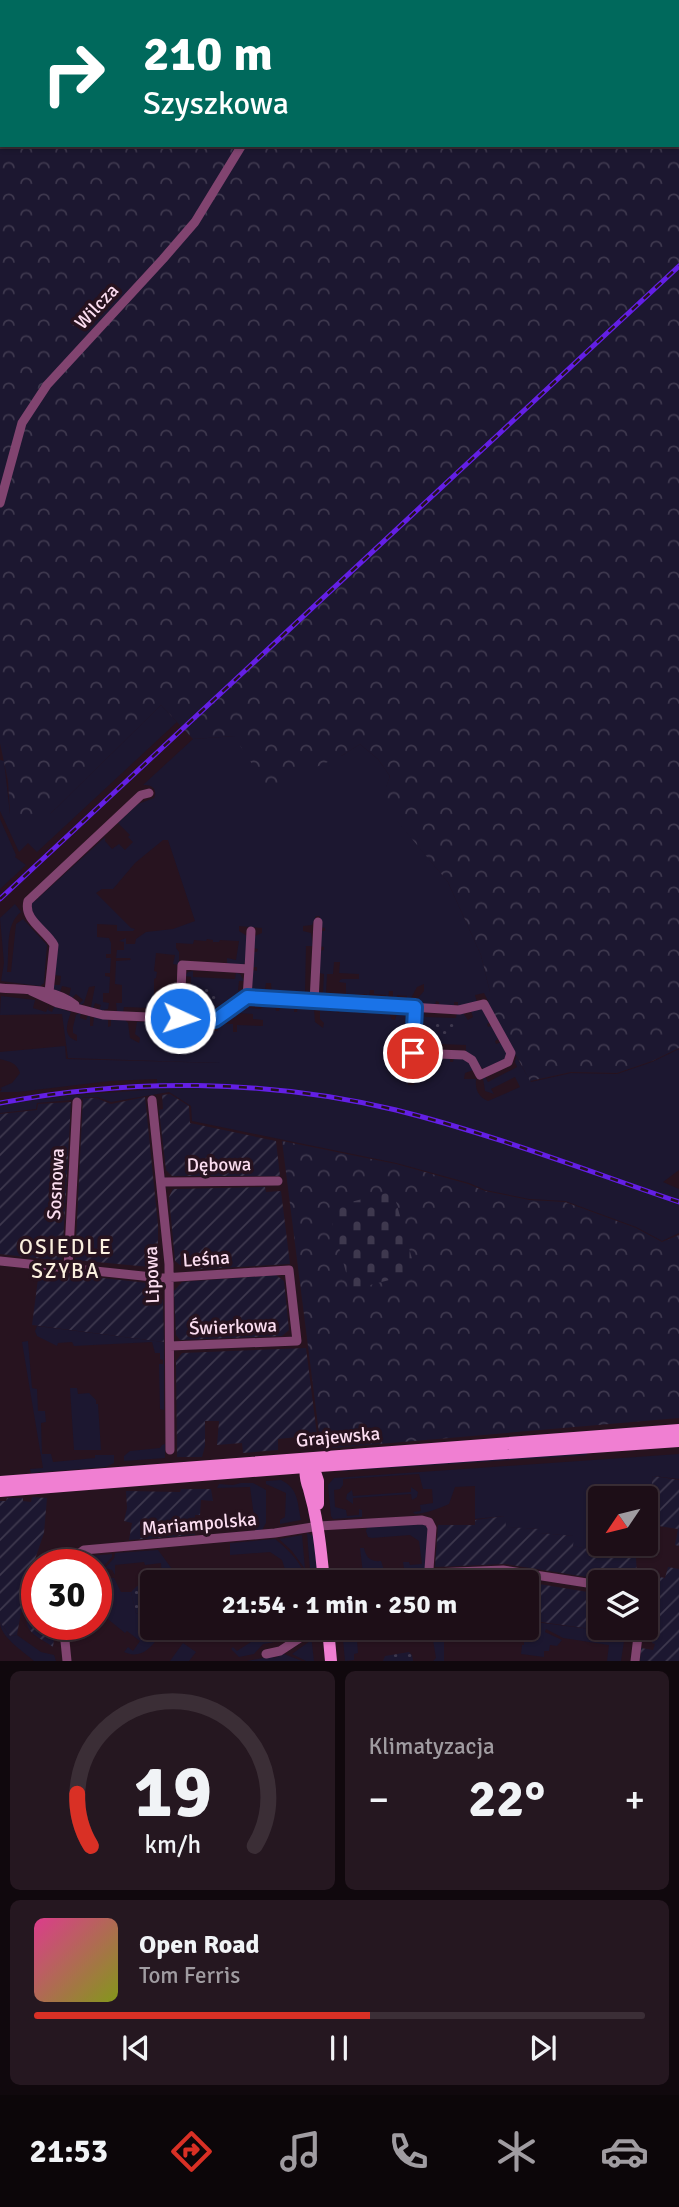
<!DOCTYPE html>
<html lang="pl">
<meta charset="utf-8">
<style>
body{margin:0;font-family:Signika,sans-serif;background:#251720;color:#f1f3f6;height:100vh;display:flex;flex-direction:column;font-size:26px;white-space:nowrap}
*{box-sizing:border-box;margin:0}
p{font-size:23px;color:#a09ca1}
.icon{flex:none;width:38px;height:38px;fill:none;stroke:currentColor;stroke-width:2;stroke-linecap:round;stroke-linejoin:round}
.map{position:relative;height:1661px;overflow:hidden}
.side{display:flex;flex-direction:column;gap:10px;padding:10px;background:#10080d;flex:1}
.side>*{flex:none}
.hud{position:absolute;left:0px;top:0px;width:679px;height:147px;box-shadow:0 2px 5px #0004,0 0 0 2px #3b2e36;background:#00695c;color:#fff;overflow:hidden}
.needle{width:46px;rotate:235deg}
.controls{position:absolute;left:588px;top:1486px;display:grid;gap:14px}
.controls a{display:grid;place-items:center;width:70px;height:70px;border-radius:7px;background:#1d0e17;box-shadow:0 2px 5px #0004,0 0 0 2px #3b2e36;font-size:35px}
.speed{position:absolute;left:21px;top:1549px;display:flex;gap:14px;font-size:35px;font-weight:700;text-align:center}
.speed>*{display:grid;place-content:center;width:91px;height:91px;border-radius:50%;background:#1d0e17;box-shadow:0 2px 5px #0004,0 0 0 2px #3b2e36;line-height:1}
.speed .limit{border:10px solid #d22;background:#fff;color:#111}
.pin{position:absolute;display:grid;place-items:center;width:60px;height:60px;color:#fff;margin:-30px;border:4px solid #fff;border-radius:50%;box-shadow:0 2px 7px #0007}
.me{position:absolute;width:77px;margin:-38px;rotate:93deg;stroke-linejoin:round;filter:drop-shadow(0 0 5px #0008)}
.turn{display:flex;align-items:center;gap:24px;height:147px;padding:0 28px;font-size:32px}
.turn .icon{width:91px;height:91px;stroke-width:2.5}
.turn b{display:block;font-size:49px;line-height:60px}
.big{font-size:52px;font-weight:700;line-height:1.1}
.side .card{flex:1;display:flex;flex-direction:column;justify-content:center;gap:10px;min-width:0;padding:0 24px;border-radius:10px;background:#251720}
.side .dial{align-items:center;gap:0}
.dial svg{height:182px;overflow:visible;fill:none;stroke:#3b2e36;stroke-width:7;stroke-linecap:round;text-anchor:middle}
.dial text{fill:#f1f3f6;stroke:none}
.song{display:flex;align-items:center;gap:21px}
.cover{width:84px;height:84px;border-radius:10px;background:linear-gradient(135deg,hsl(330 70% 55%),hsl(70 70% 35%))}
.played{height:7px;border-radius:4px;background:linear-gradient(90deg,#d93025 55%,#3b2e36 55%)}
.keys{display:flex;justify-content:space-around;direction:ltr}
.heat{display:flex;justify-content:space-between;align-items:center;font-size:38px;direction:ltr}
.side .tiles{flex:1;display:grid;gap:10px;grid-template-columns:1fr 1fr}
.card:last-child{grid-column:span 2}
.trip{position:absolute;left:140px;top:1570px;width:399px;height:70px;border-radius:7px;background:#1d0e17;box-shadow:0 2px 5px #0004,0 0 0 2px #3b2e36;font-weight:700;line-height:70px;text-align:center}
.menu{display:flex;height:112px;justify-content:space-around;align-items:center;background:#0c0609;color:#a09ca1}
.menu .icon{width:49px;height:49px}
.menu .selected{color:#d93025}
.menu b{font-size:32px;color:#f1f3f6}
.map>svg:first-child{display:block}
.grass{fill:#1c1730}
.forest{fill:url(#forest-crowns);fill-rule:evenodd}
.cemetery{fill:url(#cemetery-stones)}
.park{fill:url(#park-dots)}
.garden{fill:url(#garden-furrows)}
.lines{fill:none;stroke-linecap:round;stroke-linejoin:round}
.street{stroke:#814470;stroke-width:9}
.secondary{stroke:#f07fd2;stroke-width:12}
.rail-casing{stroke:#631fe5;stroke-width:5}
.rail{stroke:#27131f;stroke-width:2.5;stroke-dasharray:8;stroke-linecap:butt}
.route-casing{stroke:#114b97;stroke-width:18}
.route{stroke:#1a73e8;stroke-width:12}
.labels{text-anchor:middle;stroke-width:7;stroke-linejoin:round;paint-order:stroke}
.street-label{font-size:19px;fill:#fbddf0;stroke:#27131f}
.neighbourhood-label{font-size:21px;letter-spacing:2px;fill:#fbf0df;stroke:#27131f}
</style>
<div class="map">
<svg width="679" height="1661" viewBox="0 0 679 1661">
<defs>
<pattern id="forest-crowns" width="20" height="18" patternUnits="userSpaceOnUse" patternTransform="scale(1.75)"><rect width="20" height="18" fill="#1c1730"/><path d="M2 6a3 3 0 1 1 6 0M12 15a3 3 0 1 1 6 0" fill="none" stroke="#3e384e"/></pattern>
<pattern id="cemetery-stones" width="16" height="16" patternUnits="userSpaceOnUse" patternTransform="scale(1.75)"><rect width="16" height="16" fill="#1c1730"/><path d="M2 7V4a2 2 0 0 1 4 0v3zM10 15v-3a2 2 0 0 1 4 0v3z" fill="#3e384e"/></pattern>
<pattern id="park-dots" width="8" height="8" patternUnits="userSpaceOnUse" patternTransform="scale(1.75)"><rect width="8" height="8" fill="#1c1730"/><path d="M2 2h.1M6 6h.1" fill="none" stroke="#3e384e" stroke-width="1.8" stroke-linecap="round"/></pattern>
<pattern id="garden-furrows" width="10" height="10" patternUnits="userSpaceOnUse" patternTransform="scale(1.75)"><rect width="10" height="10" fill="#1c1730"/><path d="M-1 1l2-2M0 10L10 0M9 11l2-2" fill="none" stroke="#3e384e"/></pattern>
</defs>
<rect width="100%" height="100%" fill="#27131f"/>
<!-- grass -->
<path class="grass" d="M161 705 177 722 37 852 28 843 19 852 0 811V760L4 761 10 814 51 813Z
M234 736 341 756 360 744 378 759 390 776 382 802 448 882 481 955 490 992 517 1058 531 1082 571 1073 617 1074 652 1062 679 1049V1170L663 1182 679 1189V1233L662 1241 636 1227 565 1201 529 1199 485 1190 469 1183 396 1163 192 1121 191 1106 169 1092 111 1102 97 1097H83L82 1099 37 1103 36 1109 0 1113V1105L63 1096 157 1089V1079L110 1081 18 1092H0L2 1089 0 1088 12 1083 20 1073C16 1062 10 1062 0 1059V1052L65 1046 66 1059 220 1063 68 1058 62 1014 0 1015 1 996 35 1000 33 1008 46 1012 49 1006 48 1010 52 1012 54 1007 71 1012C67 1024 62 1036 77 1041V1035L73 1033V1027L76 1015 81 1012 80 1018 86 1020 88 1015H90V1026H93L94 1017 108 1019V1027L111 1026V1019L125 1020 128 1023 130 1038 139 1043 140 1038 135 1034 137 1022 152 1021V1028L155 1029V1022H170V1029H173L174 1022 189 1023 192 1025 193 1041 202 1046 203 1040 199 1038 198 1027 203 1023H214V1031H218V1024H233V1032H237V1025L263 1026V1020L253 1019V1014L237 1013 236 1018 232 1017V1012L246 1002H249V1008L261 1009 262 1003 275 1004 276 1011H279L280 1004 294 1005V1012H297L298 1005 311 1006 314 1009 315 1022 323 1028 324 1023 320 1019V1009L323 1006 336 1007V1012L339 1013 340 1007 354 1008V1013H358V1008L389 1010 391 1019 395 1020 398 1010H408L412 1016 411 1032 405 1031V1035L410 1036V1050H405L404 1053 410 1054 408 1085H414L415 1062 421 1056 431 1057V1062H434L435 1057 450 1058V1062H453L454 1058 466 1059 473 1070 465 1073 464 1079H476C475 1089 478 1097 488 1101L520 1087 515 1077 491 1089 494 1094 485 1091 483 1078 485 1077 488 1082 517 1067 515 1062 516 1057 484 993 475 995 477 1002 458 1006V1002H454V1006H439V1002L436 1001 435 1005 421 1004 418 998 424 991V984L417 987 409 1002 407 1003V996L397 995 396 1002H393V991H389L388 1002H386V995L374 994V990H370L369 1001H367V994H355V1000L340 999 339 995H346V983L339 982 340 980 342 979H359V974L339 973 340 962H334L333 974H327L326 993 332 994 331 998H320L318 993H323L324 974 319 973V951L324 950V947L319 946 320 931H325V928L320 927V916H316L312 925 303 926V931L311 933 313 946H306L305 992 311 993 307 998 304 999V992L279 990 278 997 272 996 271 983H266L264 995 254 994 252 992V970L257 971V967H252L253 952H257L258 949 253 948 255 936 262 933V928L239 926V931L247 936 246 961 243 965H227V958L236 960 239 941 220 940 219 942H213V940L207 939 206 941 194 940 193 944 176 943V948L179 952V965L173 964 175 955 156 953 154 971 157 972 156 978 154 979V997L158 998 155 1013 153 1014V1008L124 1007 123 1013 117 1011 116 1003H122V985L115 984 116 961 131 960 130 958H116L117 950H124V942L119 941 126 938V944H135L136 939 146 932 173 929 195 921 168 840H163L135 863 113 889H102L96 893 131 928 135 929 133 931H117V925L97 924V937L109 938 111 943V954H106V958H111L110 973H105V976L110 977 109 993H103V1002L109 1003 108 1009 99 1011 101 1005 95 1003 93 1009 91 1007 95 986 89 987 84 1003 81 1005 79 1004 83 1000 76 994 72 998 69 996 71 988 62 986 60 992 53 989 54 985H60L61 976 55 975 57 943 55 939C46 929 26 915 33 900L35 901 105 837V841L112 849 119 844 125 850 133 842 128 837 130 835 118 823 138 804 154 798C158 790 152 784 143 785L193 739Z
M0 819 16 855 15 857 26 865 0 889Z
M15 904 21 912C4 925 10 953 7 972H11L16 924 23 919 47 945 44 983 40 986 1 981 4 963 0 918Z
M193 971V977L235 979 236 973 240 974 244 981H239L238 990 244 991 239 998 236 994 215 1008 218 1013 210 1016V1010H192V1015L183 1012 184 1007H190L191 977 185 976 188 972Z
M172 987 178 988 177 1002H171V1007H177L174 1014H164L163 996 173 997Z
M482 1007 492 1021 487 1024 488 1027 494 1025 500 1038 495 1041 496 1044 502 1042 507 1051 506 1058 503 1060 483 1069 466 1051V1045L439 1044 438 1050H435V1044L424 1043V1049L417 1047V1041H423L424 1022 418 1021V1015L422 1011H424L425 1017 456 1018 457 1012 463 1013 468 1020 473 1017 471 1011Z
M37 1326 164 1342V1410L160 1409 159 1364H163V1360L160 1359V1353H155L152 1342 74 1346 72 1342 58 1343 57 1346 37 1336 35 1331Z
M28 1341 32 1388 37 1389 38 1411H45L46 1422 41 1423 42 1454H51L53 1462 95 1458V1455H114V1463L106 1467 31 1473 30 1469 43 1468 22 1342Z
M70 1388H77L78 1394 89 1393 96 1400V1404H98L101 1450H74Z
M165 1444V1458L124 1461V1456L130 1451 160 1448 162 1445Z
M587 1452V1455L342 1471V1470Z
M679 1454V1479L653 1476 646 1523V1498H600L599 1551 572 1546 573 1536 540 1533 539 1529 505 1527V1516L475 1519V1486L455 1487 449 1504C438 1509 427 1513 415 1514L413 1512 421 1511 420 1505 433 1503 432 1489H423L419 1474 343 1479V1485L340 1489 334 1490 335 1507 346 1510 347 1516 359 1515V1509L362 1510V1517L333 1519 331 1516 328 1485 334 1478Z
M281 1480C299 1489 297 1502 301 1520L280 1524V1520L285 1517 286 1493 266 1484V1481Z
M241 1483H253L266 1490V1523L262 1530 256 1531 250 1487 217 1488 219 1484 233 1485Z
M411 1487 418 1492 417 1497 412 1500 411 1494 353 1498V1504L346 1499 347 1494 352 1490 353 1496 411 1492Z
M424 1524 428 1527 426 1567C421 1571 410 1571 404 1568L403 1562H409L410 1565 422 1564 419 1541 410 1535 372 1538 368 1537 366 1531 367 1527Z
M307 1533 314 1536 320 1582H311Z
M302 1535 305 1569 292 1551 279 1539Z
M275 1539C288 1549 305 1566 306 1582H289L282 1560 270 1552 230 1555V1543Z
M360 1548H364C366 1558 371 1562 381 1561L384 1570 392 1571 400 1569 404 1574H414L416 1582H364Z
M158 1550 175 1573 179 1582H169V1576H162L161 1563 145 1565 144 1562 115 1565V1575L112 1570 105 1568 114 1558 115 1553Z
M112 1554V1557L103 1567 86 1562 88 1556Z
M102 1570 109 1572V1578H114L121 1592H131L136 1613 149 1617 153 1630 158 1638C149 1650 139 1659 124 1652L128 1647 133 1651 140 1641 127 1631 125 1633 104 1616 107 1579 96 1578V1574Z
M527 1621 606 1631 607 1628H626L621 1661H607L609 1645 563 1638 546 1629 545 1632 562 1640 557 1646 550 1645 549 1651H544V1657L521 1654 522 1645H524V1635L519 1634V1632L511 1631 510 1633 492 1629 489 1635 475 1634 476 1628H527Z
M0 1622 10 1636 17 1635 41 1652 54 1655 56 1661H34C23 1651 0 1637 0 1622Z
M273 1628H277L284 1636 275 1642 263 1644 254 1654 239 1657 231 1649 233 1647 237 1651Z
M348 1628H407V1635H405L404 1630 375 1634V1637L357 1640 358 1653 354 1654V1660L345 1661 342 1629Z
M431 1628H439L444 1642V1661H433L436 1658Z
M311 1635 314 1661H306L292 1654 310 1641 308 1637Z
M183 1643 196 1652 189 1661H170Z
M284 1654 302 1661H247L273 1656 274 1658Z"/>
<!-- forest -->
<path class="forest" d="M0 0H679V1048L652 1061 617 1073 571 1072 530 1081 488 1003 490 992 481 955 448 882 381 802 390 776 378 759 360 744 341 756 268 789 234 736 193 739 161 705 51 813 28 822 10 814 8 781 0 743ZM2 2H677V145H2Z
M282 1141 396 1164 468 1184 485 1191 529 1200 565 1202 636 1228 662 1242 679 1235V1418L321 1449Z"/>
<!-- cemetery -->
<path class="cemetery" d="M393 1191 416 1273 351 1290 328 1208Z"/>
<!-- park -->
<path class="park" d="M199 985 219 986 218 1000 210 1005H198Z
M433 1022 455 1023V1035L447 1040 433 1039Z
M137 1586 144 1587 147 1591 149 1616 136 1613 131 1592Z
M409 1652 412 1655 413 1661H383L385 1656Z"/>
<!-- garden -->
<path class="garden" d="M170 1094 189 1106 190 1123 276 1141 280 1176H172L166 1170 159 1110 163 1109 162 1095Z
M145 1097 158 1225V1261L150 1267 75 1260 83 1098H96L111 1104Z
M71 1102 62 1261 0 1254V1114L37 1110 38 1104Z
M265 1187 266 1192 281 1191 290 1264 186 1270 175 1261 169 1197 173 1189Z
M39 1271 148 1283 163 1300 164 1342 32 1325Z
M276 1275 284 1281 289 1330 282 1336 180 1340 176 1335 174 1291 182 1282Z
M306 1348 317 1435 278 1439V1450L243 1453 242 1443 217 1445 219 1421H205V1446L202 1457H177L176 1361 182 1353Z
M653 1476 679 1480V1546L675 1545 678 1529 646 1524Z
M181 1489H211L213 1501 201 1500 200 1515H195V1535L129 1540 132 1523 124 1521 127 1508 126 1491 180 1492Z
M32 1497 47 1498 44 1533 32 1568H37V1624H56L53 1647C39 1637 23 1633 27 1613L21 1612 17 1635 10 1636 0 1622V1501H6L7 1498H23V1501L31 1502Z
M505 1516 506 1527 540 1529V1533L574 1536 573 1546 599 1551 601 1544H635L637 1574 628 1582H618L505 1564 435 1567 438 1525H475V1520Z
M668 1567 679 1569V1661H640L641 1648 653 1650 655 1644 652 1643 654 1628 646 1627 649 1587H653L655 1576 665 1578Z
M489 1575 526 1582H423L424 1578Z
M527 1582 600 1594V1628H607L606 1631 527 1620Z"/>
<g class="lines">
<!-- street -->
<path class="street" d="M323 2 324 0
M0 503 22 423 47 385 163 259 195 222 242 145
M249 969 251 931
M0 988C25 990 55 988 75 1005
M31 991 57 1003 103 1015 215 1020 247 997 249 969 182 965 180 1018
M49 992 54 945C46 930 23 920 28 901L141 795 149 793
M247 997 459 1010 484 1004 511 1053 508 1062 480 1075 472 1060 464 1055 413 1053 415 1007
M314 1002 318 922
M152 1100 169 1264 170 1450
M161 1182 278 1181
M0 1261 162 1278 289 1270 297 1341 170 1346
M68 1268 77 1102
M75 1564 77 1555 84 1550 275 1533 319 1526 422 1520 429 1522 432 1528 429 1569 433 1573 503 1570 600 1585
M67 1624 65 1641 67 1661
M266 1654 280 1651 309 1632 328 1630
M635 1661 639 1628"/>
<!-- secondary -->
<path class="secondary" d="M311 1460 318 1481V1504
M307 1462C304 1471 306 1481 309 1489 318 1520 321 1550 324 1582
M0 1482 679 1430
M0 1491 305 1467 679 1441
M328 1628 331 1661"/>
<!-- rail casing -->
<g class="rail-casing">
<path id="rail" d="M0 899 679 266
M0 1103C130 1078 266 1079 396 1110 492 1134 585 1170 679 1202"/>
</g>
<!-- rail -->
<use href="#rail" class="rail"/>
</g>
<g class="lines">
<!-- route casing -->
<g class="route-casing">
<path id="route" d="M180 1018 215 1020 247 997 415 1007 413 1053"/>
</g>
<!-- route -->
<use href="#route" class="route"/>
</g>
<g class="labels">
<!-- street labels -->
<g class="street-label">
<text transform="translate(96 306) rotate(-47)" y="7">Wilcza</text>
<text transform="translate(219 1164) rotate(-1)" y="7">Dębowa</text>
<text transform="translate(55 1184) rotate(-87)" y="7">Sosnowa</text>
<text transform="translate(206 1258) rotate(-4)" y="7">Leśna</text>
<text transform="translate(151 1275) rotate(-92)" y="7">Lipowa</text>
<text transform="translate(233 1326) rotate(-2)" y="7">Świerkowa</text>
<text transform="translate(338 1436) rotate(-5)" y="7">Grajewska</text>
<text transform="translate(199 1523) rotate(-5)" y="7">Mariampolska</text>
</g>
<!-- neighbourhood labels -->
<g class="neighbourhood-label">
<text x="66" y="1254">OSIEDLE<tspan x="66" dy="24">SZYBA</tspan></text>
</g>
</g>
</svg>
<div class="controls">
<a><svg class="needle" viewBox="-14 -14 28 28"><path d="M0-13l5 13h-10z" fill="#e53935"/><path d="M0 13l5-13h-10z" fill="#a09ca1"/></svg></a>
<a><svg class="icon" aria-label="layers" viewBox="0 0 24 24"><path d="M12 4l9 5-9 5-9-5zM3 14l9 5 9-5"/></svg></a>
</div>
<div class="speed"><div class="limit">30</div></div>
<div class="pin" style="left:413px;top:1053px;background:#d93025"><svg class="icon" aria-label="arrive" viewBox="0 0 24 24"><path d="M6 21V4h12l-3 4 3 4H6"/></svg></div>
<svg class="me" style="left:180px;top:1018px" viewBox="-20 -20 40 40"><circle r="17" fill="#1a73e8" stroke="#fff" stroke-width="3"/><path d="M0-11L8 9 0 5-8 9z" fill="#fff"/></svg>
<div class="trip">21:54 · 1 min · 250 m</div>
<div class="hud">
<div class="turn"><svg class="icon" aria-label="right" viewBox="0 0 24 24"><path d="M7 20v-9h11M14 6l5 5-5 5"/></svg><div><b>210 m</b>Szyszkowa</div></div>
</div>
</div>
<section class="side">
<div class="tiles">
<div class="card dial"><svg viewBox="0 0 100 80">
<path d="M14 69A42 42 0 1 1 86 69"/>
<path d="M14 69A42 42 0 0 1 8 46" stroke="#d93025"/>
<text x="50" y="56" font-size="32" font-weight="700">19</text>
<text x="50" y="72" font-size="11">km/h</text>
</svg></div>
<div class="card"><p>Klimatyzacja</p>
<div class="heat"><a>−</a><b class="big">22°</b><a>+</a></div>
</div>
<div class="card">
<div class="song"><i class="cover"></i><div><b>Open Road</b><p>Tom Ferris</p></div></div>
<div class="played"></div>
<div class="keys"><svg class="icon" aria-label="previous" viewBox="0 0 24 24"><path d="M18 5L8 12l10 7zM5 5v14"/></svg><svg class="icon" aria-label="pause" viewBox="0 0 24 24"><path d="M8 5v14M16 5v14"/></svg><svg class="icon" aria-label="next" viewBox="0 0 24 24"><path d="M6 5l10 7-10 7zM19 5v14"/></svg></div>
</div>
</div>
</section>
<nav class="menu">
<b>21:53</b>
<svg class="icon selected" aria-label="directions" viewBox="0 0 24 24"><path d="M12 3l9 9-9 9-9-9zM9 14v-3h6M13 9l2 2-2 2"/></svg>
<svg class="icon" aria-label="music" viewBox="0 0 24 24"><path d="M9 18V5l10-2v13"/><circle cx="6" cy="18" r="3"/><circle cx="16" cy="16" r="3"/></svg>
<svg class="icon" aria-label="phone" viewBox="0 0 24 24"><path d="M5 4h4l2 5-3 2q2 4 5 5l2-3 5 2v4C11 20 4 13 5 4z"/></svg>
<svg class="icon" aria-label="climate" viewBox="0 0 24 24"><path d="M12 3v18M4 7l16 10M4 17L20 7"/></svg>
<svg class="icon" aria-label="car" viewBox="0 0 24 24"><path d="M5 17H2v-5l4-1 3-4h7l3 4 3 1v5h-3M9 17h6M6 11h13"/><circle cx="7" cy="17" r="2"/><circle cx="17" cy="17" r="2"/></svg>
</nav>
